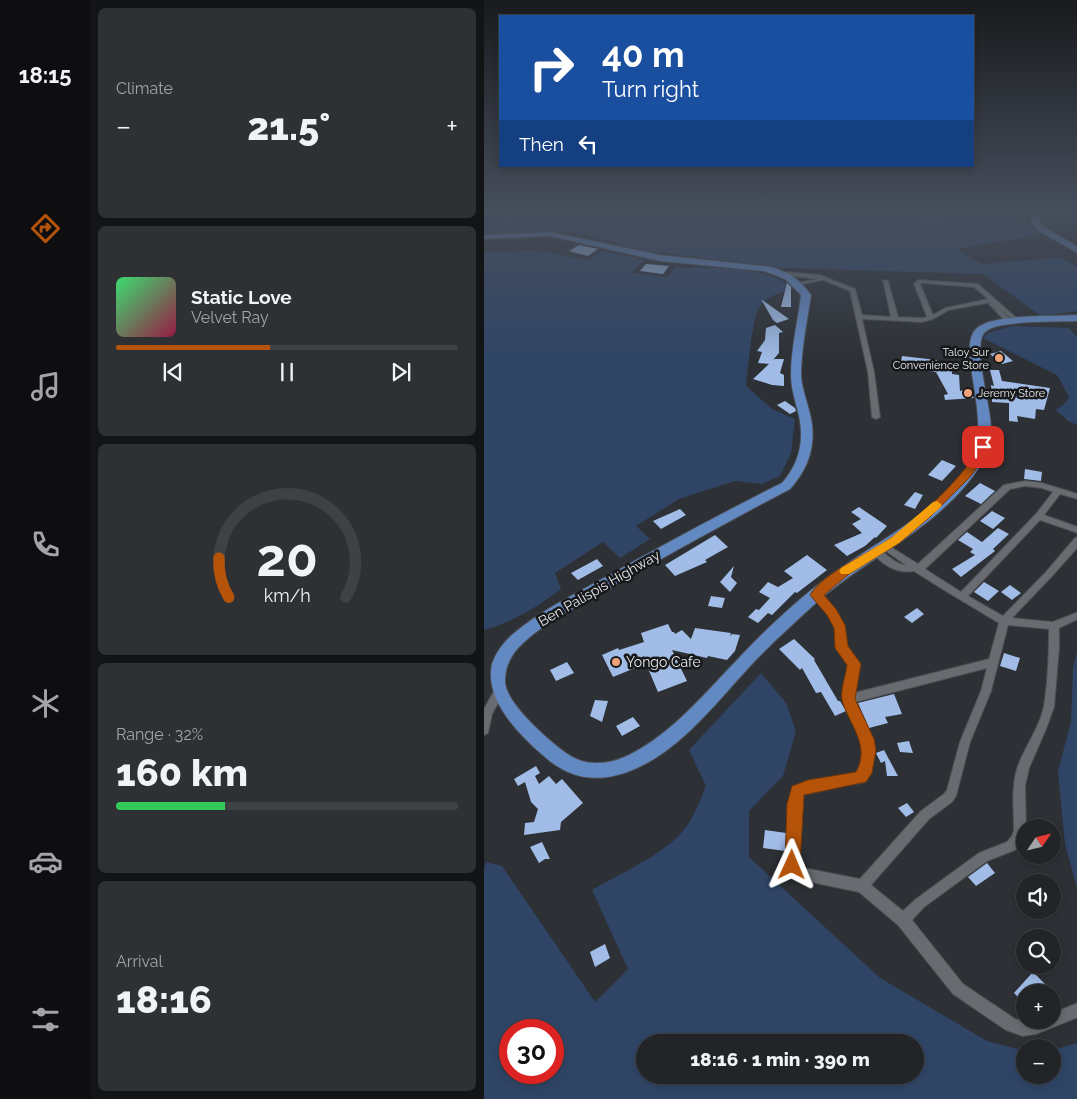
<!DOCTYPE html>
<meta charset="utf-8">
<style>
body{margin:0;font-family:Raleway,sans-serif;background:#2e3034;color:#f1f3f6;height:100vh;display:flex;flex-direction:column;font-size:19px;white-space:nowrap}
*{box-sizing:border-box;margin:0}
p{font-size:16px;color:#a2a4a8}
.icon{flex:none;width:28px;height:28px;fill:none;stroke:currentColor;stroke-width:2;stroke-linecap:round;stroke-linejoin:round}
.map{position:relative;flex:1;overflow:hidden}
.details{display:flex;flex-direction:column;gap:8px;padding:8px;background:#131416;width:394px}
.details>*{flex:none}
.guide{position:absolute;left:15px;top:15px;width:475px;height:152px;border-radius:0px;box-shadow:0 2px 8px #0003,0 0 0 1px #3f4145;background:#1a4fa0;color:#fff;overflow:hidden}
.needle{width:32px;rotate:55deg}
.tools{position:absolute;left:532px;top:819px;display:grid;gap:10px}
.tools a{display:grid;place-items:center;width:45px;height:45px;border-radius:50%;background:#222428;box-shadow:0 2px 8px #0003,0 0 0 1px #3f4145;font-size:25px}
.speed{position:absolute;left:15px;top:1019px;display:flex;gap:10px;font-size:25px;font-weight:700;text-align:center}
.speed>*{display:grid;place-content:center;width:65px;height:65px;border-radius:50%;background:#222428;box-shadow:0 2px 8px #0003,0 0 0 1px #3f4145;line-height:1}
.speed .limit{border:8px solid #d22;background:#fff;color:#111}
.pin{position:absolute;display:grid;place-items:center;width:42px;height:42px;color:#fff;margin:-21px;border-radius:10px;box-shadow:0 2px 8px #0006}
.me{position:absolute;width:55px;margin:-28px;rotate:1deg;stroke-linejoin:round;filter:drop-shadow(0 0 4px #0008)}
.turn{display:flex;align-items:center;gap:18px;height:105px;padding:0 20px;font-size:22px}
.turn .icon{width:65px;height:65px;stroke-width:2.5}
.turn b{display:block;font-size:35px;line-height:42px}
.then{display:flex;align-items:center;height:48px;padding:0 20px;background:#0003;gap:10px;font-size:19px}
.big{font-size:38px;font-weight:800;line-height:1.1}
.details .widget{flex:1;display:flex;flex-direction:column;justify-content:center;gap:8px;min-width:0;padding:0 18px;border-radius:8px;background:#2e3034}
.details .dial{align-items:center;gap:0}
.dial svg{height:130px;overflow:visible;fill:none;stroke:#3f4145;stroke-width:7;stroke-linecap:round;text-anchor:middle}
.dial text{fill:#f1f3f6;stroke:none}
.song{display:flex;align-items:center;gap:15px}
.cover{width:60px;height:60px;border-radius:8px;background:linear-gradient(135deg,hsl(140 70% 55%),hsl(340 70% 35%))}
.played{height:5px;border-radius:2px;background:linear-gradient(90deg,#b45309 45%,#3f4145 45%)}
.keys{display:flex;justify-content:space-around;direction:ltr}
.heat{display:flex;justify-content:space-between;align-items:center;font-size:28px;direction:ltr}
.charge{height:8px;border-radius:4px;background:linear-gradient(90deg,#34c759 32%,#3f4145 0)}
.trip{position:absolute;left:152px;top:1034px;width:288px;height:50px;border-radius:25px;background:#222428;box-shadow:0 2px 8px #0003,0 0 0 1px #3f4145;font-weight:800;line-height:50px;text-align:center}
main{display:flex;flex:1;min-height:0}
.menu{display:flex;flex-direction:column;width:90px;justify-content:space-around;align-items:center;background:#0e0e10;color:#a2a4a8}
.menu .icon{width:35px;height:35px}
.menu .current{color:#b45309}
.menu b{font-size:22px;color:#f1f3f6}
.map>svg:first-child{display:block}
.green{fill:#304566;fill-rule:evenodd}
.building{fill:#a0bce7}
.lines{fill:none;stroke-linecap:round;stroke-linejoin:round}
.minor-casing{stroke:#4b4e52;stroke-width:2}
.primary-casing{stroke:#4b4e52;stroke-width:2}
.path{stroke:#7d8084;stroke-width:1;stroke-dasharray:0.5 2.5;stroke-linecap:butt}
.minor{fill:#686c71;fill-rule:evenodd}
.primary{fill:#6389c3;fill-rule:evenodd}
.route{fill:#b45309;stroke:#753606}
.slow{fill:#f59e0b}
.poi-dot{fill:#f0a279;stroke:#17181a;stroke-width:2}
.labels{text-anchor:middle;stroke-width:5;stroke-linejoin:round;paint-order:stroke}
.far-poi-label{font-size:11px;fill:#e6e8eb;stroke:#17181a;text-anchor:end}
.street-label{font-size:14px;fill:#e6e8eb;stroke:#17181a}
.poi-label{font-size:14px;fill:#e6e8eb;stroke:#17181a;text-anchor:start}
</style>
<main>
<nav class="menu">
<b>18:15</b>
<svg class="icon current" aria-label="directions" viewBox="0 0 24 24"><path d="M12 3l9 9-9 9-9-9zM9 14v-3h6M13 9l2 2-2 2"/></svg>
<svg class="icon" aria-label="music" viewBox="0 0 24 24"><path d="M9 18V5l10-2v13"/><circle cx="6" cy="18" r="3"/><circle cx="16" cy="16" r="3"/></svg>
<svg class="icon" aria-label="phone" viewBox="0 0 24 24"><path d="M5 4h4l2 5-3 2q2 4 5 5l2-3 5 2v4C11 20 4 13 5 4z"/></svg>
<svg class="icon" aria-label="climate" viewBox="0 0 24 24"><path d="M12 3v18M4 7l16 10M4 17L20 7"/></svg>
<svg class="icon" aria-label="car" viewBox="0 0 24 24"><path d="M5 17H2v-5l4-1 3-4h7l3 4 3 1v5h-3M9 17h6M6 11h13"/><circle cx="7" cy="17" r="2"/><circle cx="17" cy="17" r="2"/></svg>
<svg class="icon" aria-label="filters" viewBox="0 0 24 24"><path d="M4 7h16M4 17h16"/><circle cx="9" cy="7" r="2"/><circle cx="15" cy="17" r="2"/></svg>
</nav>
<section class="details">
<div class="widget"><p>Climate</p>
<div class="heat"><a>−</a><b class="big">21.5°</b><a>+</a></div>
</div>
<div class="widget">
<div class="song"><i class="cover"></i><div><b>Static Love</b><p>Velvet Ray</p></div></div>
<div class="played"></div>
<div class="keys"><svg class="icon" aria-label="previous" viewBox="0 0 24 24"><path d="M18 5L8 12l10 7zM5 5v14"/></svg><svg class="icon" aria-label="pause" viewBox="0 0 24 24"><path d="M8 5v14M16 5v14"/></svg><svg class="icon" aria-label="next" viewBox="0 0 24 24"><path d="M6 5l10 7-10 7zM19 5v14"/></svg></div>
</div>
<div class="widget dial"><svg viewBox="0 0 100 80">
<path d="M14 69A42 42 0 1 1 86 69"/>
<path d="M14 69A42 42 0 0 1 8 45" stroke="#b45309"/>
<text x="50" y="56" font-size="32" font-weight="700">20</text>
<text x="50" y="72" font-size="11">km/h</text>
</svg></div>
<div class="widget"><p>Range · 32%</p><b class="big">160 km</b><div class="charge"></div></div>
<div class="widget"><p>Arrival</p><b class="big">18:16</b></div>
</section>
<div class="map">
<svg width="594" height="1099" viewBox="0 0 594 1099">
<rect width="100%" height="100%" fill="#2d3035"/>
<!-- green -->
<path class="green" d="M0 209H517L543 221 556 235 472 249 498 264 575 257 593 267V311L557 316 499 274 300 268 156 250 115 238 82 231 0 234Z
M36 251H58L103 260 120 251 160 260 148 273 183 277 192 267C231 269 277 264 310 288 298 292 284 296 276 306 268 316 264 371 262 386L288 409 311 419 307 453 296 476 278 484 251 481 195 499 152 526 166 539 136 558 119 542 71 573 77 589C53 607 29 622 0 630V253Z
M528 326 585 328 593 337V425L584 421 572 410 580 404 585 397 573 375 499 338 504 333Z
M593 652V888L581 844 574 771 587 722 589 668Z
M277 673 302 703 312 731 299 776 265 811V857L396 978 503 1041 541 1051V1075H569V1050L593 1043V1099H0V870L2 862 18 866 111 1002 144 969 108 890C135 874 179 855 199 831 209 819 216 801 222 786L205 750ZM26 1030H69V1072H26ZM161 1042H431V1075H161Z"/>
<!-- building -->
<path class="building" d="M95 245 114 249 104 256 85 251Z
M162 264 185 266 179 274 156 271Z
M303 283 307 287V307H297Z
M277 299 305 319 293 323 289 320Z
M291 325 299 332 295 333V353L288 361 290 359H300L296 373 300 375V386L288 385 269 379 285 364 274 363 278 352 273 351 281 340 282 328Z
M517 351 529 361 518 364 506 354Z
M418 356 453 360 454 369 468 370V374L475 375 476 391 484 389 490 398 461 400 460 395 464 394 452 372 416 368Z
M506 370H515L518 381 566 388 560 410 552 409 551 419 533 416 534 422 525 421V403L508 402 507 385 510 386Z
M301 401 311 408 312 411 306 414 293 405Z
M458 460 472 466 458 481 444 475Z
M541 469 558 472 557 481 540 479Z
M496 483 511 491 497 504 481 496Z
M431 492 439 495 431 509 420 505Z
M375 507 403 526 392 538 391 537 381 546 363 556 350 545 378 533 368 524 377 519 367 512Z
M196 509 202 515 177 529 169 521Z
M508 511 521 518 509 529 496 521Z
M514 528 525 534 509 549 511 551 477 577 468 569 491 555 486 552 489 549 474 540 483 532 498 542Z
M231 535 244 547 221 560 223 562 191 576 181 565Z
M323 555 343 570 313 593 311 592 288 615 284 613 274 623 264 617 272 609 275 610 286 598 275 592 284 582 294 587 309 578 300 571Z
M113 559 119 566 94 580 87 573Z
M250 566 247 577 253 583 246 592 236 582Z
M500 582 515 591 504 601 490 592Z
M526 585 537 593 528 600 517 592Z
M227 596 241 598 238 608 224 606Z
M433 608 440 614 428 623 420 617Z
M184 624 188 632H190L191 634 198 630 207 639 211 628 247 633 246 636 248 634 256 635 251 651 243 660 224 656 223 658 188 650 203 681 174 692 163 666 157 668 156 666 129 677 118 655 134 648 135 650 160 642 157 633Z
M310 639 331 659 330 660 354 701H356L362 711 351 716 337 692 332 693 318 668 316 670 295 649Z
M520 653 536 658 532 671 516 666Z
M83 662 90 673 72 681 66 670Z
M410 694 418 714 401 717 404 723 385 728 374 703Z
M111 700 124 701 118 722 106 716Z
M149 717 156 726 138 736 132 726Z
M425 741 429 753 416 752 413 743Z
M400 750 414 776H403L401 761 397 763 392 753Z
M52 766 56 773 51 776 55 784 65 776 72 784 78 779 99 803 77 822 76 830 40 835 41 823 50 822 54 809 47 802 41 782 34 786 30 779Z
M423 803 430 812 422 817 414 808Z
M281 830 302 833 301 851 279 848Z
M58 842 66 859H61L55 863 46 847Z
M503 863 511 873 492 886 484 877Z
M121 944 126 958 111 967 106 952Z
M549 972 569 992H541V1004L530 993Z"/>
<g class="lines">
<!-- minor casing -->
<g class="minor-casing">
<path id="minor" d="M301 272 336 275 371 289 378 315 407 317 399 280 404 281 414 317 438 318 443 317 430 284 434 280 494 284 536 321 531 322 518 311 527 321 522 322 506 305 505 304 508 302 465 310 449 319 438 322 378 319 390 372 396 417 392 419 388 417 384 372 366 291 339 280 313 285V283L334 279 299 275 298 274ZM437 283 490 287 504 299 461 308 449 315 436 284Z
M541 481 558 483 594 494V499L576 494 560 515 594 527V533L556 520 484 596 519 616 562 572 591 538 594 537V547L568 576 528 618 569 622 594 612V619L575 628V648L570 707 562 729 545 768 541 786 542 828 537 843 531 850 503 861 440 907 428 920 479 984 531 1019C543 1023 556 1020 569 1020V1013L594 1003V1017L552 1034 539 1036 522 1030 469 994 414 925 375 892 317 880C310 877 305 872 302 865L305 804 309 787 324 781 373 773 376 771 380 750 378 739 359 699 365 665 353 648 351 629 344 614 330 597 328 595 330 593H336L352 612 361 629 363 647 375 664 370 693 505 659 515 623 455 587 430 571C413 574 398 565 388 552L389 550C401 548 408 565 422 565L399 549 398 547 399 545 402 544 434 564 520 485ZM541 486 558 488 569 492 552 514 477 592 441 569 526 489ZM524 625 565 629C565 654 564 681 560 706 556 728 540 747 533 769 527 789 530 810 530 830L528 836 523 842 495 853 432 899 419 911 387 885 445 819 468 802 472 796 486 742 507 691ZM503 668 497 691 476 742 463 790 460 794 437 811 376 879 320 868 314 863 318 794 325 791 376 783 380 782 387 773 390 750 388 739 371 702Z
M14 690 18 691 19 694 8 714 4 733 0 735V709L10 691Z"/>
</g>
<!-- primary casing -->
<g class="primary-casing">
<path id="primary" d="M554 209H563L554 219 559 226 594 247V253L553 230 546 219Z
M66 232 176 255 287 267C305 272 316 280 327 295 323 322 317 349 317 376 318 389 323 401 326 414 333 442 326 467 306 489 245 521 185 554 126 588 95 606 59 622 34 648 26 657 21 668 21 681 21 703 64 740 82 753 101 767 125 765 145 755 189 733 221 693 254 659 281 630 312 601 344 577 392 541 451 516 485 464 511 422 471 350 492 329 507 313 571 317 594 315V321C575 322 512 320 501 332 487 346 508 408 507 430 506 443 503 455 496 466 456 528 386 555 333 602 311 622 289 642 269 663 234 700 201 746 153 768 120 783 89 782 61 757 36 736 0 700 8 664 12 652 20 642 29 634 56 611 89 595 120 578 179 545 238 513 298 483 316 463 321 438 314 412 311 400 307 388 307 375 307 348 314 321 317 295L301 279 280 271 176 261 66 236 0 239V235Z"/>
</g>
<!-- path -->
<path class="path" d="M398 209 436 213 440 215 438 220 445 223 454 220 463 212 460 209
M529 209 544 216"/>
<!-- minor -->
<use href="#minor" class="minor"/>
<!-- primary -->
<use href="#primary" class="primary"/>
</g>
<!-- sky -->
<linearGradient id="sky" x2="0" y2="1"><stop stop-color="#191a1d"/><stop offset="0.58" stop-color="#464e5c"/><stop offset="1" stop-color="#464e5c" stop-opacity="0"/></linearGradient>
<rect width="594" height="363" fill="url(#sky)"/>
<!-- route -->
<path class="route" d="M496 444H499L504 447 498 461 486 477 447 516 415 543 365 574 340 595 352 609 361 625 364 646 377 664 371 699 390 739 392 750 388 773 382 782 320 795 316 865 314 871 308 873 303 871 301 865 303 804 308 786 324 780 372 772C387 745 365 725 358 700 356 691 362 675 363 665L351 648 350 628 343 615 326 595C339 573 386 553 407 538 433 520 469 486 487 461 491 456 493 450 496 444Z"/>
<!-- slow -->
<path class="slow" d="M453 501 458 505 456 508 415 543 365 574H357L355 571 357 568 407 538 449 502Z"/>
<!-- markers -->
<g class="poi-dot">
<circle cx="515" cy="358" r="5"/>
<circle cx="484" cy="393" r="5"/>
<circle cx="132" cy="662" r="5"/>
</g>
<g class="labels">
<!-- far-poi labels -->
<g class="far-poi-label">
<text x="505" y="356">Taloy Sur<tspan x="505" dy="13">Convenience Store</tspan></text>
<text x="494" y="397" text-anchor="start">Jeremy Store</text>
</g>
<!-- street labels -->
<g class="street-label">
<text transform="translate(115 588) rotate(-30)" y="5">Ben Palispis Highway</text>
</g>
<!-- poi labels -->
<g class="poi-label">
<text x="142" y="667">Yongo Cafe</text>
</g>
</g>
</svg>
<div class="tools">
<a><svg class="needle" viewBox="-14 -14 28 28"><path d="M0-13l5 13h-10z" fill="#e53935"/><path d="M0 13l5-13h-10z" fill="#a2a4a8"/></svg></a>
<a><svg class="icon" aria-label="sound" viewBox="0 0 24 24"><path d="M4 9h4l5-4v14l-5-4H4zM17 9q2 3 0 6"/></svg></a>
<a><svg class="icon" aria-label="search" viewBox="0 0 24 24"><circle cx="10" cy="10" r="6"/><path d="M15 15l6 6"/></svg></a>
<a>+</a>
<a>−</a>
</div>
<div class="speed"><div class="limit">30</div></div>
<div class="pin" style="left:499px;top:447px;background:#d93025"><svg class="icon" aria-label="arrive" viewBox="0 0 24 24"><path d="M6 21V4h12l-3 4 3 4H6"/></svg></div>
<svg class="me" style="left:308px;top:865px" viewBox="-20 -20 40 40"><path d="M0-17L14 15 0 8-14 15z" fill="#b45309" stroke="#fff" stroke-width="4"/></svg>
<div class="trip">18:16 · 1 min · 390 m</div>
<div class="guide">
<div class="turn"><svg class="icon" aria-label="right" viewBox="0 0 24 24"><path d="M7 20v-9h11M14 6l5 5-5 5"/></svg><div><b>40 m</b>Turn right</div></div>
<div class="then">Then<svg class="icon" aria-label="left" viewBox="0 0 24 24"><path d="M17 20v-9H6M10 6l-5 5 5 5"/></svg></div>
</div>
</div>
</main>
